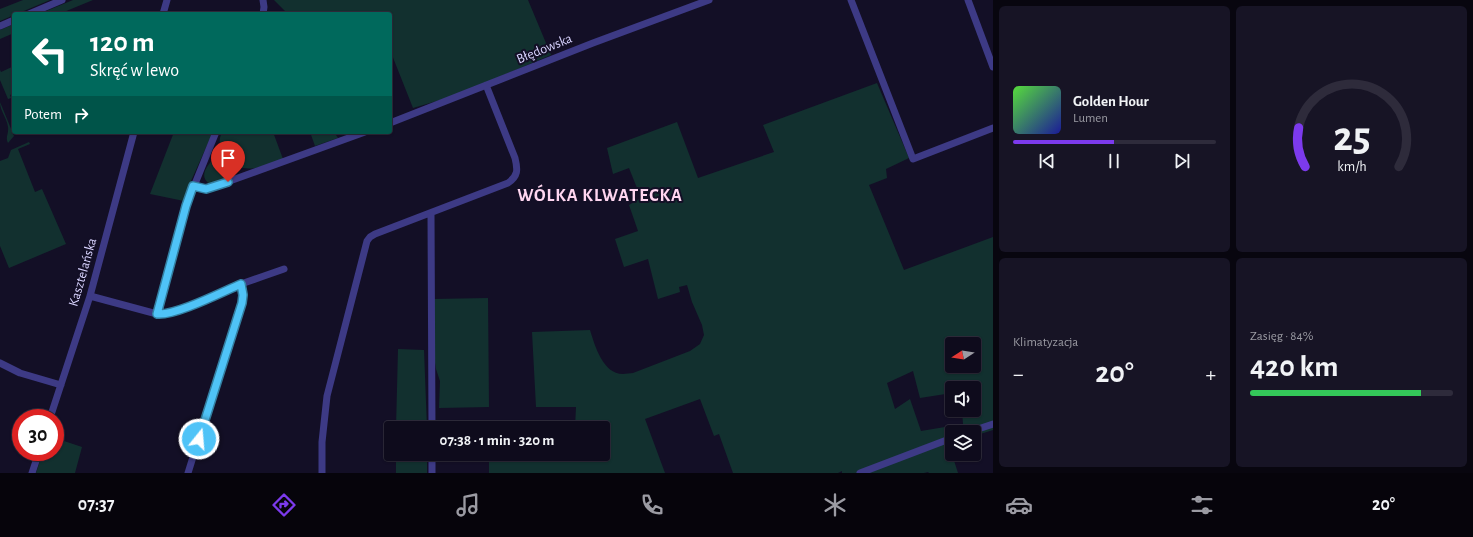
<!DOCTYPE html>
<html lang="pl">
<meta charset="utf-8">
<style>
body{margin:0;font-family:"Alegreya Sans",sans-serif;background:#171425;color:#f1f3f6;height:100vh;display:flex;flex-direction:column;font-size:15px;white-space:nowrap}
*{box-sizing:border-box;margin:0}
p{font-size:13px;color:#9b9ba3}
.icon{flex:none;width:22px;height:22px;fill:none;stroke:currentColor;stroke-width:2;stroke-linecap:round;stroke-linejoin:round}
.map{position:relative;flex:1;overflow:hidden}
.sheet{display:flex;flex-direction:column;gap:6px;padding:6px;background:#08060f;width:480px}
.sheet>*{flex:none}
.hud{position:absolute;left:12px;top:12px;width:380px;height:122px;border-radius:4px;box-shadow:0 1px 3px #0004,0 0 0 1px #2e2b3b;background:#00695c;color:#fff;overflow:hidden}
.needle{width:26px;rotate:258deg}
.tools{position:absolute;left:945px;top:337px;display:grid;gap:8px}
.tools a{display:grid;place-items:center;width:36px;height:36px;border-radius:4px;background:#0e0b1c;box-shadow:0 1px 3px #0004,0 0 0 1px #2e2b3b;font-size:20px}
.speed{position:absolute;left:12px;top:409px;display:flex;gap:8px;font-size:20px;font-weight:700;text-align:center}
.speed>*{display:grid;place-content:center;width:52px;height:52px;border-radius:50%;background:#0e0b1c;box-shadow:0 1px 3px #0004,0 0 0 1px #2e2b3b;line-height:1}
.speed .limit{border:6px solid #d22;background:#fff;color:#111}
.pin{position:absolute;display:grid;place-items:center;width:34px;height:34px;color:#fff;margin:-41px -17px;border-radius:50% 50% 50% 0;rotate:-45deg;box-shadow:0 0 4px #0007}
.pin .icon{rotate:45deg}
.me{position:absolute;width:44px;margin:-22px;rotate:17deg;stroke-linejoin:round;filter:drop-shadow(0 0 3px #0008)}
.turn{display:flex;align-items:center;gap:14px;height:84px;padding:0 12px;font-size:18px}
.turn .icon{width:52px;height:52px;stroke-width:2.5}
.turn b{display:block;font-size:28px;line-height:34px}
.then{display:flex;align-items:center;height:38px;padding:0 12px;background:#0003;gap:8px;font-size:15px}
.big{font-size:30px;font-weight:600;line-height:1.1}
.sheet .widget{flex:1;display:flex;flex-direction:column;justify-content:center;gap:6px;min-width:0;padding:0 14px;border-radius:6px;background:#171425}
.sheet .dial{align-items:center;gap:0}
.dial svg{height:104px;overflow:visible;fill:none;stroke:#2e2b3b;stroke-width:7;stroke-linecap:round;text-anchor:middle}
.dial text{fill:#f1f3f6;stroke:none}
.song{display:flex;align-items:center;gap:12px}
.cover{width:48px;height:48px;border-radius:6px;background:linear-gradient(135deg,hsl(110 70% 55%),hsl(240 70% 35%))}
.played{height:4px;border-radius:2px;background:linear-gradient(90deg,#7c3aed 50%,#2e2b3b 50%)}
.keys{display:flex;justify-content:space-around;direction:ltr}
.heat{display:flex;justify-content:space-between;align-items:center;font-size:22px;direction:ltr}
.charge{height:6px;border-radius:3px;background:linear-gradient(90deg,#34c759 84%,#2e2b3b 0)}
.sheet .tiles{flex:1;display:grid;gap:6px;grid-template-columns:repeat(2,1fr)}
.trip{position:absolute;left:384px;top:421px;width:226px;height:40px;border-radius:4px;background:#0e0b1c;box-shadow:0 1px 3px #0004,0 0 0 1px #2e2b3b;font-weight:600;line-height:40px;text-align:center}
.tabs{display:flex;height:64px;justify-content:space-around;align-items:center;background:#06040b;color:#9b9ba3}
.tabs .icon{width:28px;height:28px}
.tabs .selected{color:#7c3aed}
.tabs b{font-size:18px;color:#f1f3f6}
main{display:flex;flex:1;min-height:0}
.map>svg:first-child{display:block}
.green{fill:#12302f;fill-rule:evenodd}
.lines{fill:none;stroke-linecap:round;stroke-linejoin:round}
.minor{stroke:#3d3a85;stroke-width:7}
.route-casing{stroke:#337fa1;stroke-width:10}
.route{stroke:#4fc3f7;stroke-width:7}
.labels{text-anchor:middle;stroke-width:4;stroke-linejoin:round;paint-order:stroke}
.street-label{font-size:14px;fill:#d9d4ff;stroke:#130f26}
.district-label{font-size:18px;font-weight:bold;letter-spacing:1px;fill:#ffd6f0;stroke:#130f26}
</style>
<main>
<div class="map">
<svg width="993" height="473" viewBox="0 0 993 473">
<rect width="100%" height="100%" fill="#130f26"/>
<!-- green -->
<path class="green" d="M23 0H50L0 21V9Z
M73 0H93L59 14H39Z
M274 0H528L551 55 454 96 413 108 390 50V14H288Z
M14 24V33L0 39V30Z
M14 66V93L10 95 11 98 8 99 0 80V70L1 72Z
M877 83 909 158 886 169 887 178 869 185 904 270 993 237V430L974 436V432H952V444L949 445 958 473H929L928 472 924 473H842V471L838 473H733L719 434 714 436 700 399 645 419 665 473H489V454H603V428H575L576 407H536L532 332 590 330C595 346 603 374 623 374 626 374 630 373 633 373L690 351 700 344 704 335 702 325 692 302 687 285 679 287 680 292 658 299 648 259 624 267 615 239 638 231 629 205 641 198 629 168 613 174 607 148 677 122 698 178 774 152 763 125ZM952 344H974V366H952ZM913 371 920 398 952 393V388H974V410H962L963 424 921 431 910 399 895 409 887 383Z
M0 102 14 136 8 143C5 137 9 134 8 127 7 118 0 111 0 102Z
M174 132H213L186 192 184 201 150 194Z
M222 132H273L283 159C262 167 242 177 225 156 219 148 218 141 222 132Z
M310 132H334L338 138 315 146Z
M29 142 30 144 18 149 35 192 42 189 66 244 9 268 0 246V161L8 158 11 150Z
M213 159H217L236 177 213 186C198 178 205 169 213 159Z
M488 298 489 407 439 408 440 381 436 369 434 356V299Z
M398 349 424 350 427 428H396Z
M55 438 82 447 75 473H36L43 452H55Z
M396 454H427V473H396Z"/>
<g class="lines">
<!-- minor -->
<path class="minor" d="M263 0 264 7 263 14
M851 0 913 159 993 128
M968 0 993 67
M29 14 62 0
M163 14 167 0
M0 26 14 20
M390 123 593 43 709 0
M193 186 206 189 213 187 365 132
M431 213 432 428
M90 296 157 314C177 316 219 292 241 284 255 279 270 274 284 269
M157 314 186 206 216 132
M0 363 20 373 61 385
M50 418 90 296 134 132
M969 432 993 424
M432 454V473
M32 473 39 452
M188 473 241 303 243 295 241 284
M322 473V442L327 396 367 241 370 237 375 234 508 183C518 176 518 170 515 158L486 85
M860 473 952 438"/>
</g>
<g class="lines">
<!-- route casing -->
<g class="route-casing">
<path id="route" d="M199 439 242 303 243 295 241 284C222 292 175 316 157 314L186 206 193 186 206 189 228 182"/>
</g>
<!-- route -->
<use href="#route" class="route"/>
</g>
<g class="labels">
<!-- street labels -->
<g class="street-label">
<text transform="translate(544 48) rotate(-22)" y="5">Błędowska</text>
<text transform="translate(82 272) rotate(-74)" y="5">Kasztelańska</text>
</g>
<!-- district labels -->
<g class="district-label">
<text x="600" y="201">WÓLKA KLWATECKA</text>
</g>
</g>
</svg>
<div class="tools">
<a><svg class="needle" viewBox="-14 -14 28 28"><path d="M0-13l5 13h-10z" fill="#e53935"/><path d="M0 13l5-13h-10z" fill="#9b9ba3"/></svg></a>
<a><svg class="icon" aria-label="sound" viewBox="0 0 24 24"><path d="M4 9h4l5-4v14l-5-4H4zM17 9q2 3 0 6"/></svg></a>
<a><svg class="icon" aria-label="layers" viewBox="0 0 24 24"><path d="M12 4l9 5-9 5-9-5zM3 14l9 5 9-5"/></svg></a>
</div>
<div class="speed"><div class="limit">30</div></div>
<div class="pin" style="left:228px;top:182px;background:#d93025"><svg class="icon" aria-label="arrive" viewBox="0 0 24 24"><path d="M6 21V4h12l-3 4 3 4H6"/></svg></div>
<svg class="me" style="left:199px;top:439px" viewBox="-20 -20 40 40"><circle r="17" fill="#4fc3f7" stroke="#fff" stroke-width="3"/><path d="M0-11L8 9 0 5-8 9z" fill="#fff"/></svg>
<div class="trip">07:38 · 1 min · 320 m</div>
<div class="hud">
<div class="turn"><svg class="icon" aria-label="left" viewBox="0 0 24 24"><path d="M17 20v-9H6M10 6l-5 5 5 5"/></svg><div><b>120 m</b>Skręć w lewo</div></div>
<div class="then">Potem<svg class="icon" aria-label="right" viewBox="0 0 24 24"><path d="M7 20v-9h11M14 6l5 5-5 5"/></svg></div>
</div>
</div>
<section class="sheet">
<div class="tiles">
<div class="widget">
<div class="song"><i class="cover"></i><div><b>Golden Hour</b><p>Lumen</p></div></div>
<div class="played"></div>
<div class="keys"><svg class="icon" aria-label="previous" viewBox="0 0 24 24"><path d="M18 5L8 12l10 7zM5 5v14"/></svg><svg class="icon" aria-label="pause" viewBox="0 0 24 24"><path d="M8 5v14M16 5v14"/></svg><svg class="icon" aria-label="next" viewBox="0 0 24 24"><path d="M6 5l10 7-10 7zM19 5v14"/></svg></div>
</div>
<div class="widget dial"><svg viewBox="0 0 100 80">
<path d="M14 69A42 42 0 1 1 86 69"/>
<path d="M14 69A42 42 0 0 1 9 39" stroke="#7c3aed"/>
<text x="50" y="56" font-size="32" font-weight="700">25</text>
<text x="50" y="72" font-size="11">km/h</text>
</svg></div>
<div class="widget"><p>Klimatyzacja</p>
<div class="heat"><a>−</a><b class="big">20°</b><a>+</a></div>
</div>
<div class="widget"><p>Zasięg · 84%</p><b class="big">420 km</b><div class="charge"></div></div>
</div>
</section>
</main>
<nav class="tabs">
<b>07:37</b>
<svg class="icon selected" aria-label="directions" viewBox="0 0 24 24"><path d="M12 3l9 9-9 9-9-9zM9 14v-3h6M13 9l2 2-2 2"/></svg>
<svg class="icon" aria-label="music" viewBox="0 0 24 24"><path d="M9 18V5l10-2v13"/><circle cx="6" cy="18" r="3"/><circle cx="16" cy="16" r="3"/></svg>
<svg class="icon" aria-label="phone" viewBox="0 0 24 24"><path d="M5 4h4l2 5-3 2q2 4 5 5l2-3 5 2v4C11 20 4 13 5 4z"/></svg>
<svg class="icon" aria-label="climate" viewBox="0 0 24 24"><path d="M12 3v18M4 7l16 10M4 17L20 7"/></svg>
<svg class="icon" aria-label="car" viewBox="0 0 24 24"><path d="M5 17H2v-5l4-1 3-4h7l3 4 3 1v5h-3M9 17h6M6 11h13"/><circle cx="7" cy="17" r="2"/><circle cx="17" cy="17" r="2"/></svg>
<svg class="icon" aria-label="filters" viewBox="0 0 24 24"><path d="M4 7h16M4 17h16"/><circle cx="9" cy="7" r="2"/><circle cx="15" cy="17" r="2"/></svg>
<b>20°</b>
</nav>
